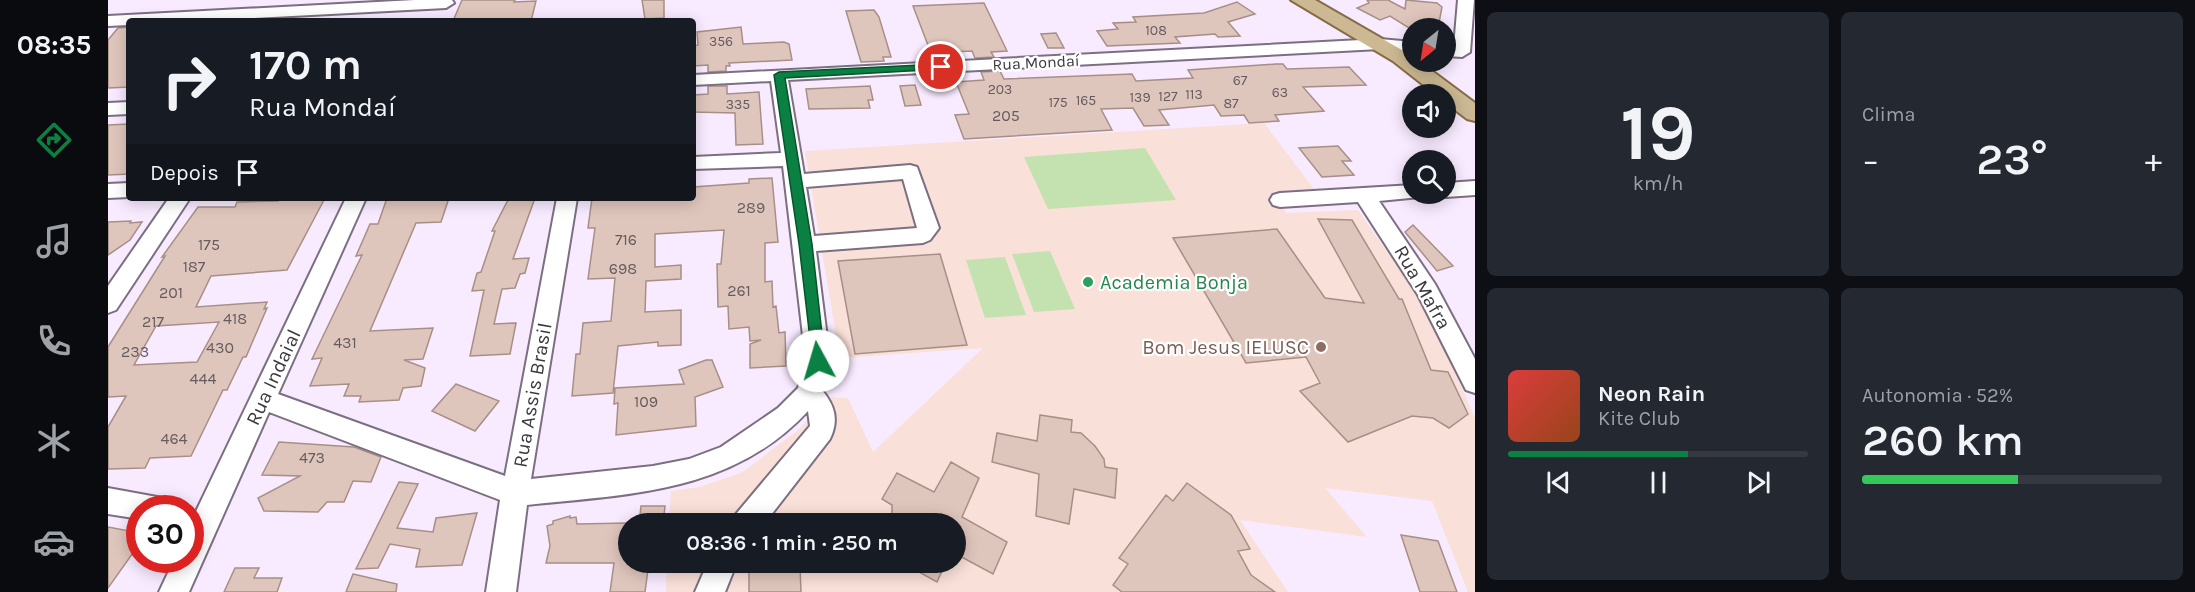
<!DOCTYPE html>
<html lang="pt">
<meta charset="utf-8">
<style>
body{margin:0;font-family:Karla,sans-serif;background:#242831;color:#f1f3f6;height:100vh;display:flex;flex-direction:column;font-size:22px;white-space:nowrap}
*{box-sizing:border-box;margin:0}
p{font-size:20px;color:#9ea1a6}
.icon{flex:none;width:33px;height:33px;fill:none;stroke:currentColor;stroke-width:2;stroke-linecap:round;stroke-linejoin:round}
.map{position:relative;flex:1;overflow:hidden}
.details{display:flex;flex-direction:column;gap:12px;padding:12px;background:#0d0f14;width:720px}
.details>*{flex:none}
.banner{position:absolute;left:18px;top:18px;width:570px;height:183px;border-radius:6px;box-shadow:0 3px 15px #0003;background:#171b24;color:#f1f3f6;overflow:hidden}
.needle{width:39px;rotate:210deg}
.controls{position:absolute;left:1294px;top:18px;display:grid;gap:12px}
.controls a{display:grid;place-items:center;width:54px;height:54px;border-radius:50%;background:#171b24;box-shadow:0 3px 15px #0003;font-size:30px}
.speed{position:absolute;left:18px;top:495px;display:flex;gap:12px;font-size:30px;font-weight:700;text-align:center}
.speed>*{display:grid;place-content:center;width:78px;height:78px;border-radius:50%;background:#171b24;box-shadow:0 3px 15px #0003;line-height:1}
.speed .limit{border:9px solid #d22;background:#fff;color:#111}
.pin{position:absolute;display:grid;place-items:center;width:51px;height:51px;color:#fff;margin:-26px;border:3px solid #fff;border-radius:50%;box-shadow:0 2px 6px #0007}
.me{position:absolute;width:66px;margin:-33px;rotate:354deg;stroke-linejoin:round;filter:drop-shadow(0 0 4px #0008)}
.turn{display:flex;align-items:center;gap:21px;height:126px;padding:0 24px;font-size:27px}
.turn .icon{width:78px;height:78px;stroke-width:2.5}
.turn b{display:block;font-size:42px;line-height:51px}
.then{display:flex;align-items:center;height:57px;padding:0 24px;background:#0003;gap:12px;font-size:22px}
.big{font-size:45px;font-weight:600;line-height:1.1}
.details .widget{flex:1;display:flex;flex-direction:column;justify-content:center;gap:9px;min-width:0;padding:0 21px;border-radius:9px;background:#242831}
.details .dial{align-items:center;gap:0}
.dial b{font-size:78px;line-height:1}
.song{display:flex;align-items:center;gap:18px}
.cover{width:72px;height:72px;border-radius:9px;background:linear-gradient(135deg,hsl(0 70% 55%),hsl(20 70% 35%))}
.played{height:6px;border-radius:3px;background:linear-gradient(90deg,#0b8043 60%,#363941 60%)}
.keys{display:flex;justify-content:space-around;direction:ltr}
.heat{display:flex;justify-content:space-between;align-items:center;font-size:33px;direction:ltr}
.charge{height:9px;border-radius:4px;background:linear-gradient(90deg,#34c759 52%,#363941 0)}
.details .tiles{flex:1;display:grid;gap:12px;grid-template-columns:repeat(2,1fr)}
.trip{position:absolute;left:510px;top:513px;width:348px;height:60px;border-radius:30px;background:#171b24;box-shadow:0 3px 15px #0003;font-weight:600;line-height:60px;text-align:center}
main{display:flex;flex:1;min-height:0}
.tabs{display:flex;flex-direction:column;width:108px;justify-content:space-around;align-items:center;background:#090b0e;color:#9ea1a6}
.tabs .icon{width:42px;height:42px}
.tabs .selected{color:#0b8043}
.tabs b{font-size:27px;color:#f1f3f6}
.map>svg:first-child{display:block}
.education{fill:#f9e0d8}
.green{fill:#c4e2b0}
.building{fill:#dfc6bd;stroke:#a78f87;stroke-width:1.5;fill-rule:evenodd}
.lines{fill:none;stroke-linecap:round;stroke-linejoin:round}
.minor-casing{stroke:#7b6f81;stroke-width:4}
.major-casing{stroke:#846c46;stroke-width:4}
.minor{fill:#fff;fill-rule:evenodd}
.major{fill:#ccb892;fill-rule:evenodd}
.route{fill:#0b8043;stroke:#07532c;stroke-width:1.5}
.leisure-dot{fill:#2e9e5b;stroke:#fff;stroke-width:2}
.education-dot{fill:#8d6e63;stroke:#fff;stroke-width:2}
.labels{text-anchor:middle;stroke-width:4.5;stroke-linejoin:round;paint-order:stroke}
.far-number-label{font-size:14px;fill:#665c5f}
.far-street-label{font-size:16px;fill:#3d3840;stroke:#fff}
.number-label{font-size:16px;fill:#665c5f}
.leisure-label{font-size:20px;fill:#27864d;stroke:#fff;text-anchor:start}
.street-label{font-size:20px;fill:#3d3840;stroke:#fff}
.education-label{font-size:20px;fill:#785e54;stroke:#fff;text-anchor:end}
</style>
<main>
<nav class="tabs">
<b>08:35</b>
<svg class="icon selected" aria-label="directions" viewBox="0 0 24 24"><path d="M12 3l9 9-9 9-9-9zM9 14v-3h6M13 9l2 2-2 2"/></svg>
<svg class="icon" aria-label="music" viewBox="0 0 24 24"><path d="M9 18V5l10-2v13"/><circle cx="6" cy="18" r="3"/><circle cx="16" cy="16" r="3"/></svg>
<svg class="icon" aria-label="phone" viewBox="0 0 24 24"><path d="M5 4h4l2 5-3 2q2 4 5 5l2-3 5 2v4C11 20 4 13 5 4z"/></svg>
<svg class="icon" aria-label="climate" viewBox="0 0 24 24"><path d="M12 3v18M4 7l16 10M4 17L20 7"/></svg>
<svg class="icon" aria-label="car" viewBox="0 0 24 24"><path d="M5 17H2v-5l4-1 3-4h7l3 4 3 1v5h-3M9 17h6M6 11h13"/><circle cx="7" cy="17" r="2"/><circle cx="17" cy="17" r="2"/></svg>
</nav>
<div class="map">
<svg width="1367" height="592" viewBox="0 0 1367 592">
<rect width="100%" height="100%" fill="#f8eaff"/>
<!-- education -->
<path class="education" d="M1156 123 1206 189 1165 192 1178 213 1250 210 1312 299 1331 337 1367 418V592H1360L1324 501 1217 488 1259 537 1132 520 1180 592H558L559 563 848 562V524L561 523 563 491 592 487 635 472 689 431 721 397 740 398 765 452 875 348 732 358 697 151Z"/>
<!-- green -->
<path class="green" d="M1037 148 1068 200 940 209 916 157Z
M942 251 967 309 926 312 904 254Z
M897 257 918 315 877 318 858 260Z"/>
<!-- building -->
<path class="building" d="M354 0H407L406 2 428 1 423 21H345Z
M534 0H556V18L537 19Z
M1259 0H1280L1297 9 1298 0 1329 3 1334 7 1330 28H1301L1282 16 1272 20 1249 8 1261 3Z
M1129 2 1147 14 1120 22 1132 36 1110 37 1107 34 1067 37 1072 43 999 46 989 31 1010 29 1005 23 1028 22 1025 17 1096 13Z
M876 3 899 51 883 52 886 57 867 58 864 51 823 53 805 6Z
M766 10 771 17 783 57H775L776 61 753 62 738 11Z
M21 27V87L0 88V40L10 28Z
M633 27 635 44 676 42 681 44 684 60 621 63 622 66H618V71L600 72V65L585 66V46L590 45 589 32Z
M948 33 956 48H940L933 34Z
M1168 64H1175L1179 69 1241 67 1258 85 1195 87 1216 111 1167 115 1171 121 1141 123 1136 115 1113 116 1106 105 1051 110 1061 125 1036 126 1025 108 993 109 1004 130 856 139 847 115 861 114 848 82 876 80 873 72 892 71 896 79 1024 74 1028 81 1085 78 1080 70Z
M807 85 813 105 797 106 792 86Z
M600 86H619V94L651 92 655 144 628 145 627 113 585 112V95L600 94Z
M762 86 765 100H760L762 108 701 109 698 89Z
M21 124V174L0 175V125Z
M1230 146 1243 161H1234L1246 175 1214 177 1191 148Z
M664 178 670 242 657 243V282L664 281 665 307 668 306 671 333 677 332 678 366 642 368V344L653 340 642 341 641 327 621 329 620 306 610 307 609 264H613L616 230 547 234V267L573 265V279L538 281 537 312 573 310V345L550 346V342L510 346 505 393 464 396 468 354H472L475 323 503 321 507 278 480 279 487 228H480L484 198H585V187L641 183V179Z
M172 198H217L179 270 103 276 88 307 159 302 156 309 159 308 138 357H135L119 390H115L83 456 42 458 37 468 0 469V427L18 396 0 397V347L57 256 54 257 90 207H127L129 202 170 201ZM111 322 89 362 26 365 48 326Z
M279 198H341L333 222 308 223 262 331 325 328 315 359 296 360 317 368 313 386 295 388 291 400 251 402 253 396H236L241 384 202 386 214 358 204 359 254 255 248 256 262 224H270Z
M401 198H427L405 259 421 258 417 273 412 274 407 288 394 289 386 324 408 323 402 354 362 356 376 290 364 291 369 273 373 272 387 231H384Z
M1210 219 1244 220 1291 299H1294L1323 370 1340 372 1360 414 1341 428 1325 418 1304 416 1240 442 1192 391 1212 383 1198 357 1138 363 1065 238 1169 229 1217 298 1256 303Z
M23 221 22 223 34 222 22 240 0 255V222Z
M1305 225 1345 266 1329 271 1297 232Z
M832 254 859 345 747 354 730 261Z
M598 360H604L615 387 587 397 588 426 508 435 510 403 506 404 507 388 576 384 571 370Z
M348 384 391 401 367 431 324 411Z
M932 415 964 420 963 432 973 433 987 446 996 459 997 467 1009 469 1007 498 966 489 961 524 928 516 931 474 884 462 889 433 929 441Z
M171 442 246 447 273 457 263 482 245 481 236 502H219L210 512 156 511 150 498 192 476 154 475Z
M843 462 871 478 854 517 899 542 885 574 848 554V524H784V505L774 499 789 473 826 492Z
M291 482 310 484 289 528 325 532 328 518 369 513 354 565 308 567 312 549 282 544 270 568 248 569Z
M1079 483 1123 515 1142 549 1130 551 1143 575 1167 592H1014L1005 585 1020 564 1011 558 1058 495 1065 501Z
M533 506H557L555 524H531Z
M462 516V518L468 517 469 524 520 523V562H541L537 592H502L506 563H438L442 546 439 526 445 524V521Z
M0 527 32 533V543L0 588Z
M1293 535 1330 541 1349 592H1312Z
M793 562H838L829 582Z
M692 567 693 592H641V568Z
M127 568H151L146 578H174L169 592H116Z
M245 574 289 584 288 592H238Z"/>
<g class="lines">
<!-- minor casing -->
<g class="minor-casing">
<path id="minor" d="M307 0H344L346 3 338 8 89 21H21V25L0 26V16Z
M1350 0H1366L1362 52 1354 57 1338 56V46L1346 47Z
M1272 39 1305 42V52L1272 49 680 80 696 174 802 165 809 167 831 228 822 240 815 243 708 251 722 361 714 390C727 406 731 420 722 439L656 524H624L628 514 702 426 700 411C624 493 523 494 419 505L408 592H378L392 500 161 412 81 592H51L66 560H82V524L238 198H258L170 394 397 476 449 198H469L423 479 545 466 581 459 613 447 670 408 690 388 698 361 675 166 585 169V157L673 153 663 81 585 85V75ZM795 179 809 228 706 236 698 187Z
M21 102V114L0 115V103Z
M1367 181V195L1338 197 1330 194H1338V183Z
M21 183V197L0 198V184Z
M1305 185V194H1314L1312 197 1271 201 1327 284 1367 359V393L1358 390 1310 295 1250 202 1172 207 1165 205 1162 200 1165 195 1172 193Z
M61 198H82L8 310 0 313V286Z
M0 488 60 499 64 508H32V519L0 514Z
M600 562H629L617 592H587Z"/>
</g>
<!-- major casing -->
<g class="major-casing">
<path id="major" d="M1183 0H1207L1299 53 1305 57V62H1312L1367 103V121L1359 119 1338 103V94H1327L1285 61Z"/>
</g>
<!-- minor -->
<use href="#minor" class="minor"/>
<!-- major -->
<use href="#major" class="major"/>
</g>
<!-- route -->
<path class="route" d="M833 64 838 67 836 69 677 78 704 244 717 361 710 367 705 365 691 244 666 75 671 72Z"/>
<!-- markers -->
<circle class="leisure-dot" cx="980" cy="282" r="6"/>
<circle class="education-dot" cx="1213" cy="347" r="6"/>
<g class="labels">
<!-- far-number labels -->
<g class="far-number-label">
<text x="1048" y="35">108</text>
<text x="613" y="46">356</text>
<text x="1132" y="85">67</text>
<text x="892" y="94">203</text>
<text x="1172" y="97">63</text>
<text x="1086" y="99">113</text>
<text x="1060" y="101">127</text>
<text x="1032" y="102">139</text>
<text x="978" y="105">165</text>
<text x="950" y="107">175</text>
<text x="1123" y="108">87</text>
<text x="630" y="109">335</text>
</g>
<!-- far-street labels -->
<g class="far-street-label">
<text transform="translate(928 62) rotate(-3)" y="6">Rua Mondaí</text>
</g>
<!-- number labels -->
<g class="number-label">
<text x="898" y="121">205</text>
<text x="643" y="213">289</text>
<text x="518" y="245">716</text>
<text x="101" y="250">175</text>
<text x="86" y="272">187</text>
<text x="515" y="274">698</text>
<text x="631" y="296">261</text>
<text x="63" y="298">201</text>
<text x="127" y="324">418</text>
<text x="45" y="327">217</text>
<text x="237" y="348">431</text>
<text x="112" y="353">430</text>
<text x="27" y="357">233</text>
<text x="95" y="384">444</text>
<text x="538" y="407">109</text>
<text x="66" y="444">464</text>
<text x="204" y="463">473</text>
</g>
<!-- leisure labels -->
<g class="leisure-label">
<text x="992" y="289">Academia Bonja</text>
</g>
<!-- street labels -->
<g class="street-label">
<text transform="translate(1315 287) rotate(60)" y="7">Rua Mafra</text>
<text transform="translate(165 377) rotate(-65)" y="7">Rua Indaial</text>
<text transform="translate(424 395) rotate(-80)" y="7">Rua Assis Brasil</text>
</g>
<!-- education labels -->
<g class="education-label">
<text x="1201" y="354">Bom Jesus IELUSC</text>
</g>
</g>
</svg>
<div class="controls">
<a><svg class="needle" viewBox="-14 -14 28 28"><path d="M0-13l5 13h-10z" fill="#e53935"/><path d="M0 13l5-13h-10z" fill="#9ea1a6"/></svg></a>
<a><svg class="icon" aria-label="sound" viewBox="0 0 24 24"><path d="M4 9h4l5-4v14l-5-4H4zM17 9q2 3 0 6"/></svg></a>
<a><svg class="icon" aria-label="search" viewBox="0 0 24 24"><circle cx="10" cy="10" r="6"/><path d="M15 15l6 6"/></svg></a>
</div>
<div class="speed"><div class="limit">30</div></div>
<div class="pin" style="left:833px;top:67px;background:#d93025"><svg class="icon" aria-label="arrive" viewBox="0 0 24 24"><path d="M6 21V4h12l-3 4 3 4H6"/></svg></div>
<svg class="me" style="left:710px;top:361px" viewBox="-20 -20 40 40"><circle r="19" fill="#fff"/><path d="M0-13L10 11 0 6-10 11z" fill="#0b8043"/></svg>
<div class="trip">08:36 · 1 min · 250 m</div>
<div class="banner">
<div class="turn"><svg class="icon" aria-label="right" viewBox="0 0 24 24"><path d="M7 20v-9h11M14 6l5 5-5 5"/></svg><div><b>170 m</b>Rua Mondaí</div></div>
<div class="then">Depois<svg class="icon" aria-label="arrive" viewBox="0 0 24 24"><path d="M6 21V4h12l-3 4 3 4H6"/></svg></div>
</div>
</div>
<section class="details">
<div class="tiles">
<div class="widget dial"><b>19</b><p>km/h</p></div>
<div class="widget"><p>Clima</p>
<div class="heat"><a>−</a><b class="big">23°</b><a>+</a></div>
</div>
<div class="widget">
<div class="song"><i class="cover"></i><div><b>Neon Rain</b><p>Kite Club</p></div></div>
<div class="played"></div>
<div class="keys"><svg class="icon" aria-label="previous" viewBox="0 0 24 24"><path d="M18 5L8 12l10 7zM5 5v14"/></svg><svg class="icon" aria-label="pause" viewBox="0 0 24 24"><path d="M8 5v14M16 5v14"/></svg><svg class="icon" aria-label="next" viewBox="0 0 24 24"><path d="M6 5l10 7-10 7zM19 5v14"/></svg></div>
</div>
<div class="widget"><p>Autonomia · 52%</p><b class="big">260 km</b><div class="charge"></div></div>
</div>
</section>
</main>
